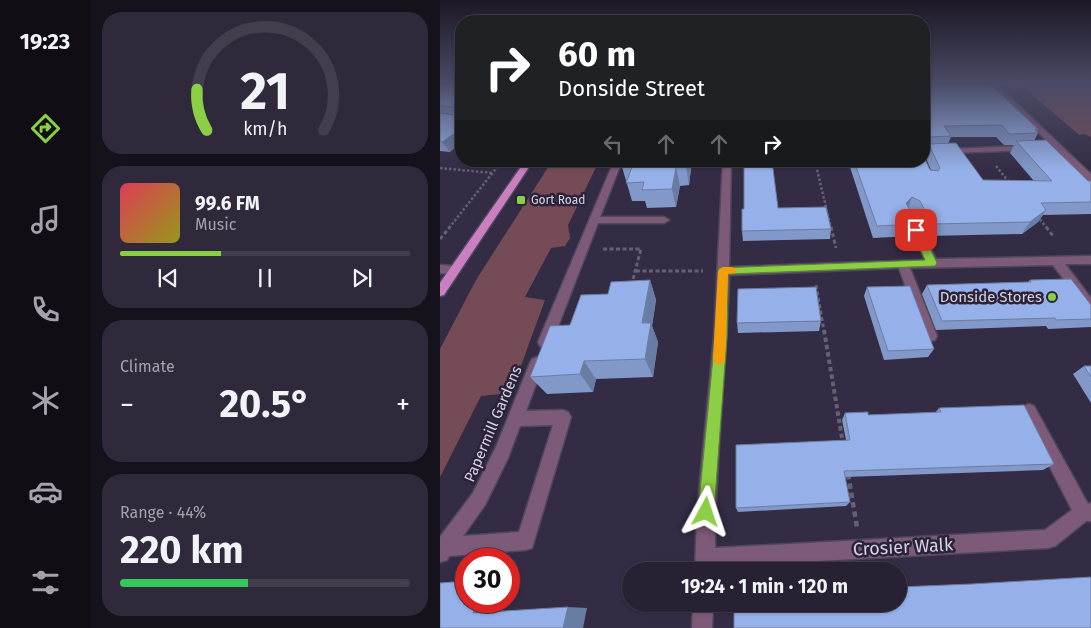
<!DOCTYPE html>
<meta charset="utf-8">
<style>
body{margin:0;font-family:"Fira Sans",sans-serif;background:#2f293b;color:#f1f3f6;height:100vh;display:flex;flex-direction:column;font-size:19px;white-space:nowrap}
*{box-sizing:border-box;margin:0}
p{font-size:16px;color:#a4a3ac}
.icon{flex:none;width:28px;height:28px;fill:none;stroke:currentColor;stroke-width:2;stroke-linecap:round;stroke-linejoin:round}
.map{position:relative;flex:1;overflow:hidden}
.side{display:flex;flex-direction:column;gap:12px;padding:12px;background:#15121c;width:350px}
.side>*{flex:none}
.top-card{position:absolute;left:15px;top:15px;width:475px;height:152px;border-radius:20px;box-shadow:0 1px 4px #0004,0 0 0 1px #433e4e;background:#202124;color:#fff;overflow:hidden}
.speed{position:absolute;left:15px;top:548px;display:flex;gap:10px;font-size:25px;font-weight:700;text-align:center}
.speed>*{display:grid;place-content:center;width:65px;height:65px;border-radius:50%;background:#272133;box-shadow:0 1px 4px #0004,0 0 0 1px #433e4e;line-height:1}
.speed .limit{border:8px solid #d22;background:#fff;color:#111}
.pin{position:absolute;display:grid;place-items:center;width:42px;height:42px;color:#fff;margin:-21px;border-radius:10px;box-shadow:0 2px 8px #0006}
.me{position:absolute;width:55px;margin:-28px;rotate:5deg;stroke-linejoin:round;filter:drop-shadow(0 0 4px #0008)}
.turn{display:flex;align-items:center;gap:18px;height:105px;padding:0 20px;font-size:22px}
.turn .icon{width:65px;height:65px;stroke-width:2.5}
.turn b{display:block;font-size:35px;line-height:42px}
.lanes{display:flex;align-items:center;height:48px;padding:0 20px;background:#0003;justify-content:center;gap:25px;direction:ltr}
.lanes .off{opacity:.35}
.big{font-size:38px;font-weight:700;line-height:1.1}
.side .card{flex:1;display:flex;flex-direction:column;justify-content:center;gap:8px;min-width:0;padding:0 18px;border-radius:20px;background:#2f293b}
.side .dial{align-items:center;gap:0}
.dial svg{height:130px;overflow:visible;fill:none;stroke:#433e4e;stroke-width:7;stroke-linecap:round;text-anchor:middle}
.dial text{fill:#f1f3f6;stroke:none}
.song{display:flex;align-items:center;gap:15px}
.cover{width:60px;height:60px;border-radius:8px;background:linear-gradient(135deg,hsl(350 70% 55%),hsl(60 70% 35%))}
.played{height:5px;border-radius:2px;background:linear-gradient(90deg,#8cce45 35%,#433e4e 35%)}
.keys{display:flex;justify-content:space-around;direction:ltr}
.heat{display:flex;justify-content:space-between;align-items:center;font-size:28px;direction:ltr}
.charge{height:8px;border-radius:4px;background:linear-gradient(90deg,#34c759 44%,#433e4e 0)}
.trip{position:absolute;left:182px;top:562px;width:285px;height:50px;border-radius:25px;background:#272133;box-shadow:0 1px 4px #0004,0 0 0 1px #433e4e;font-weight:700;line-height:50px;text-align:center}
main{display:flex;flex:1;min-height:0}
.tabs{display:flex;flex-direction:column;width:90px;justify-content:space-around;align-items:center;background:#100d14;color:#a4a3ac}
.tabs .icon{width:35px;height:35px}
.tabs .current{color:#8cce45}
.tabs b{font-size:22px;color:#f1f3f6}
.map>svg:first-child{display:block}
.green{fill:#754c56}
.lines{fill:none;stroke-linecap:round;stroke-linejoin:round}
.minor-casing{stroke:#4e475d;stroke-width:3}
.major-casing{stroke:#4e475d;stroke-width:3}
.path-far3{stroke:#666075;stroke-width:2.5;stroke-dasharray:2.5 2;stroke-linecap:butt}
.path-far2{stroke:#666075;stroke-width:3;stroke-dasharray:4 2.5;stroke-linecap:butt}
.path-far1{stroke:#666075;stroke-width:4;stroke-dasharray:4.5 3;stroke-linecap:butt}
.path{stroke:#666075;stroke-width:4.5;stroke-dasharray:5.5 4;stroke-linecap:butt}
.minor{fill:#7e5a79;fill-rule:evenodd}
.major{fill:#ca7fc0;fill-rule:evenodd}
.wall{fill:#8198c8;fill-rule:evenodd}
.shaded-wall{fill:#697ca3}
.building{fill:#96b1e9;stroke:#697ca3}
.route{fill:#8cce45;stroke:#5b862d}
.slow{fill:#f59e0b}
.poi-dot{fill:#8cce45;stroke:#2a233a;stroke-width:2}
.labels{text-anchor:middle;stroke-width:5;stroke-linejoin:round;paint-order:stroke}
.far-poi-label{font-size:12px;fill:#d7d3e2;stroke:#2a233a;text-anchor:start}
.poi-label{font-size:15px;fill:#d7d3e2;stroke:#2a233a;text-anchor:end}
.street-label{font-size:15px;fill:#d7d3e2;stroke:#2a233a}
.near-street-label{font-size:18px;fill:#d7d3e2;stroke:#2a233a}
</style>
<main>
<nav class="tabs">
<b>19:23</b>
<svg class="icon current" aria-label="directions" viewBox="0 0 24 24"><path d="M12 3l9 9-9 9-9-9zM9 14v-3h6M13 9l2 2-2 2"/></svg>
<svg class="icon" aria-label="music" viewBox="0 0 24 24"><path d="M9 18V5l10-2v13"/><circle cx="6" cy="18" r="3"/><circle cx="16" cy="16" r="3"/></svg>
<svg class="icon" aria-label="phone" viewBox="0 0 24 24"><path d="M5 4h4l2 5-3 2q2 4 5 5l2-3 5 2v4C11 20 4 13 5 4z"/></svg>
<svg class="icon" aria-label="climate" viewBox="0 0 24 24"><path d="M12 3v18M4 7l16 10M4 17L20 7"/></svg>
<svg class="icon" aria-label="car" viewBox="0 0 24 24"><path d="M5 17H2v-5l4-1 3-4h7l3 4 3 1v5h-3M9 17h6M6 11h13"/><circle cx="7" cy="17" r="2"/><circle cx="17" cy="17" r="2"/></svg>
<svg class="icon" aria-label="filters" viewBox="0 0 24 24"><path d="M4 7h16M4 17h16"/><circle cx="9" cy="7" r="2"/><circle cx="15" cy="17" r="2"/></svg>
</nav>
<section class="side">
<div class="card dial"><svg viewBox="0 0 100 80">
<path d="M14 69A42 42 0 1 1 86 69"/>
<path d="M14 69A42 42 0 0 1 8 44" stroke="#8cce45"/>
<text x="50" y="56" font-size="32" font-weight="700">21</text>
<text x="50" y="72" font-size="11">km/h</text>
</svg></div>
<div class="card">
<div class="song"><i class="cover"></i><div><b>99.6 FM</b><p>Music</p></div></div>
<div class="played"></div>
<div class="keys"><svg class="icon" aria-label="previous" viewBox="0 0 24 24"><path d="M18 5L8 12l10 7zM5 5v14"/></svg><svg class="icon" aria-label="pause" viewBox="0 0 24 24"><path d="M8 5v14M16 5v14"/></svg><svg class="icon" aria-label="next" viewBox="0 0 24 24"><path d="M6 5l10 7-10 7zM19 5v14"/></svg></div>
</div>
<div class="card"><p>Climate</p>
<div class="heat"><a>−</a><b class="big">20.5°</b><a>+</a></div>
</div>
<div class="card"><p>Range · 44%</p><b class="big">220 km</b><div class="charge"></div></div>
</section>
<div class="map">
<svg width="651" height="628" viewBox="0 0 651 628">
<rect width="100%" height="100%" fill="#342c44"/>
<!-- green -->
<path class="green" d="M586 83H651V137L644 134 639 135 581 85Z
M112 161H159L128 225 130 238 125 246 111 248 85 297 105 300 71 393 41 396 0 477V349L36 280Z"/>
<g class="lines">
<!-- minor casing -->
<g class="minor-casing">
<path id="minor" d="M548 83H555L651 174V182L648 181Z
M587 146H590V150L484 154V150Z
M174 161H182L160 217H224L229 220 224 223H158L112 342 110 346 105 347 100 346 98 342Z
M283 161H291L289 267 485 260 464 214 469 211 474 214 496 259 651 256V264H625L651 298V312L647 310 613 265 470 268 497 336 495 340 490 341 485 340 483 336 459 268 289 275C287 366 275 457 275 548L605 530 632 510 581 411 584 406 589 404 594 406 648 504 651 503V521H646L615 546 608 548 275 567V571H255L257 512 274 337Z
M0 265 13 266 19 270 13 274 0 273Z
M97 357 102 359 104 363 86 411 123 410 128 412 131 417 92 548 85 550 9 556 7 560 0 562V537L33 493 56 447 90 363 92 359ZM113 425 79 532 23 536 45 505 68 458 80 426Z
M253 604H273L272 628H252Z"/>
</g>
<!-- major casing -->
<g class="major-casing">
<path id="major" d="M85 161H93L4 295 0 296V283Z"/>
</g>
<!-- path-far3 -->
<path class="path-far3" d="M375 161 391 228
M556 166 569 182
M0 168 52 173
M597 216 607 228
M9 228 62 161"/>
<!-- path-far2 -->
<path class="path-far2" d="M391 227 396 248
M606 227 614 237
M0 239 10 227
M163 249H201L192 283
M196 271H263
M376 285 384 331"/>
<!-- path-far1 -->
<path class="path-far1" d="M384 330 403 444"/>
<!-- path -->
<path class="path" d="M408 474 417 527"/>
<!-- minor -->
<use href="#minor" class="minor"/>
<!-- major -->
<use href="#major" class="major"/>
</g>
<!-- wall -->
<path class="wall" d="M0 83H21L10 152 0 151Z
M484 83 598 129 597 131 598 133 594 141 648 181H651V214L603 215 598 222 582 234 487 236 476 213 470 210 477 224 472 236 433 238 408 161H484ZM511 137H556L564 145H574L570 153 594 181 543 180 508 144ZM484 158H486L491 170H490Z
M184 161H252L249 185 240 186 236 207 207 208 205 201H192L182 167Z
M338 208 391 229 390 239 303 241 302 231 304 209Z
M210 280 216 300 212 326 218 342 213 377 156 379 153 392 107 394 90 377 130 325 168 294Z
M590 280 651 305V327L608 329 606 326 496 330 482 294 487 285 588 282Z
M427 287 494 349 488 357 444 360 424 296Z
M381 321 379 331 298 333 297 323Z
M644 366H651V403L633 374Z
M499 408 614 464 603 470 405 477 410 502 406 506 298 512 296 508 406 440 402 420 405 413 428 415 495 413Z"/>
<!-- shaded-wall -->
<path class="shaded-wall" d="M21 129V143L10 152 2 142Z
M488 137 484 147H490L486 158H484V145L486 139Z
M247 161H252L249 185 246 167Z
M236 167 240 186 236 207 232 189Z
M472 197 468 209 466 203Z
M606 210 598 222 582 234 590 222Z
M210 280 216 300 212 326 218 342 213 377 205 359 202 323Z
M144 361 156 379 153 392 140 374Z
M69 584H72L69 593Z
M38 601H66L62 613H33Z
M128 607 147 608 143 628H123Z"/>
<!-- building -->
<path class="building" d="M0 83H21V129L2 142 0 141V113L15 115 17 109 15 107 0 106Z
M484 83H549L598 129H595L598 133 569 134 562 125 504 126 511 136 488 137 486 139 488 144 516 143 543 180 612 181 576 141 606 140 648 181H651V202L601 203 606 210 590 222 492 224 480 201 472 197 466 203 477 224 437 226 414 161H484V157L490 170 498 171 500 168 490 147 484 148Z
M184 161H247L246 167H236L232 189 202 190 204 182 186 183 192 167H182Z
M304 161H332L338 208 386 207 391 229 302 231V209H304Z
M631 279 651 305V319L616 320 615 318 502 321 487 285 591 282 590 280Z
M210 280 202 323H211L205 359 144 361 140 374 90 377 110 326 130 325 141 295 168 294 171 282Z
M470 286 494 349 448 351 427 287Z
M376 287 381 321 297 323 298 289Z
M644 366H651V377Z
M584 405 614 464 404 471 410 502 296 508V445L410 440 405 413 428 412V415L501 412 499 408Z
M651 577V628H294V604H459V587L532 584Z
M26 581V601H38L33 613 128 607 123 628H0V583Z"/>
<!-- sky -->
<linearGradient id="sky" x2="0" y2="1"><stop stop-color="#1d1825"/><stop offset="0.49" stop-color="#4a4b67"/><stop offset="1" stop-color="#4a4b67" stop-opacity="0"/></linearGradient>
<rect width="651" height="171" fill="url(#sky)"/>
<!-- route -->
<path class="route" d="M476 227 481 230 497 263 495 266 288 274 287 337 274 512 272 517 266 520 261 517 258 512 275 337 279 268 485 260 472 230Z"/>
<!-- slow -->
<path class="slow" d="M283 267H292L297 270 295 273 288 274 285 359 284 363 279 365 275 363 273 359 278 271Z"/>
<!-- markers -->
<g class="poi-dot">
<rect x="76" y="195" width="10" height="10" rx="2.5"/>
<circle cx="612" cy="297" r="5"/>
</g>
<g class="labels">
<!-- far-poi labels -->
<g class="far-poi-label">
<text x="91" y="204">Gort Road</text>
</g>
<!-- poi labels -->
<g class="poi-label">
<text x="602" y="302">Donside Stores</text>
</g>
<!-- street labels -->
<g class="street-label">
<text transform="translate(53 424) rotate(-67)" y="5">Papermill Gardens</text>
</g>
<!-- near-street labels -->
<g class="near-street-label">
<text transform="translate(463 547) rotate(-3)" y="6">Crosier Walk</text>
</g>
</g>
</svg>
<div class="speed"><div class="limit">30</div></div>
<div class="pin" style="left:476px;top:230px;background:#d93025"><svg class="icon" aria-label="arrive" viewBox="0 0 24 24"><path d="M6 21V4h12l-3 4 3 4H6"/></svg></div>
<svg class="me" style="left:266px;top:512px" viewBox="-20 -20 40 40"><path d="M0-17L14 15 0 8-14 15z" fill="#8cce45" stroke="#fff" stroke-width="4"/></svg>
<div class="trip">19:24 · 1 min · 120 m</div>
<div class="top-card">
<div class="turn"><svg class="icon" aria-label="right" viewBox="0 0 24 24"><path d="M7 20v-9h11M14 6l5 5-5 5"/></svg><div><b>60 m</b>Donside Street</div></div>
<div class="lanes"><svg class="icon off" aria-label="left" viewBox="0 0 24 24"><path d="M17 20v-9H6M10 6l-5 5 5 5"/></svg><svg class="icon off" aria-label="ahead" viewBox="0 0 24 24"><path d="M12 20V5M6 11l6-6 6 6"/></svg><svg class="icon off" aria-label="ahead" viewBox="0 0 24 24"><path d="M12 20V5M6 11l6-6 6 6"/></svg><svg class="icon" aria-label="right" viewBox="0 0 24 24"><path d="M7 20v-9h11M14 6l5 5-5 5"/></svg></div>
</div>
</div>
</main>
